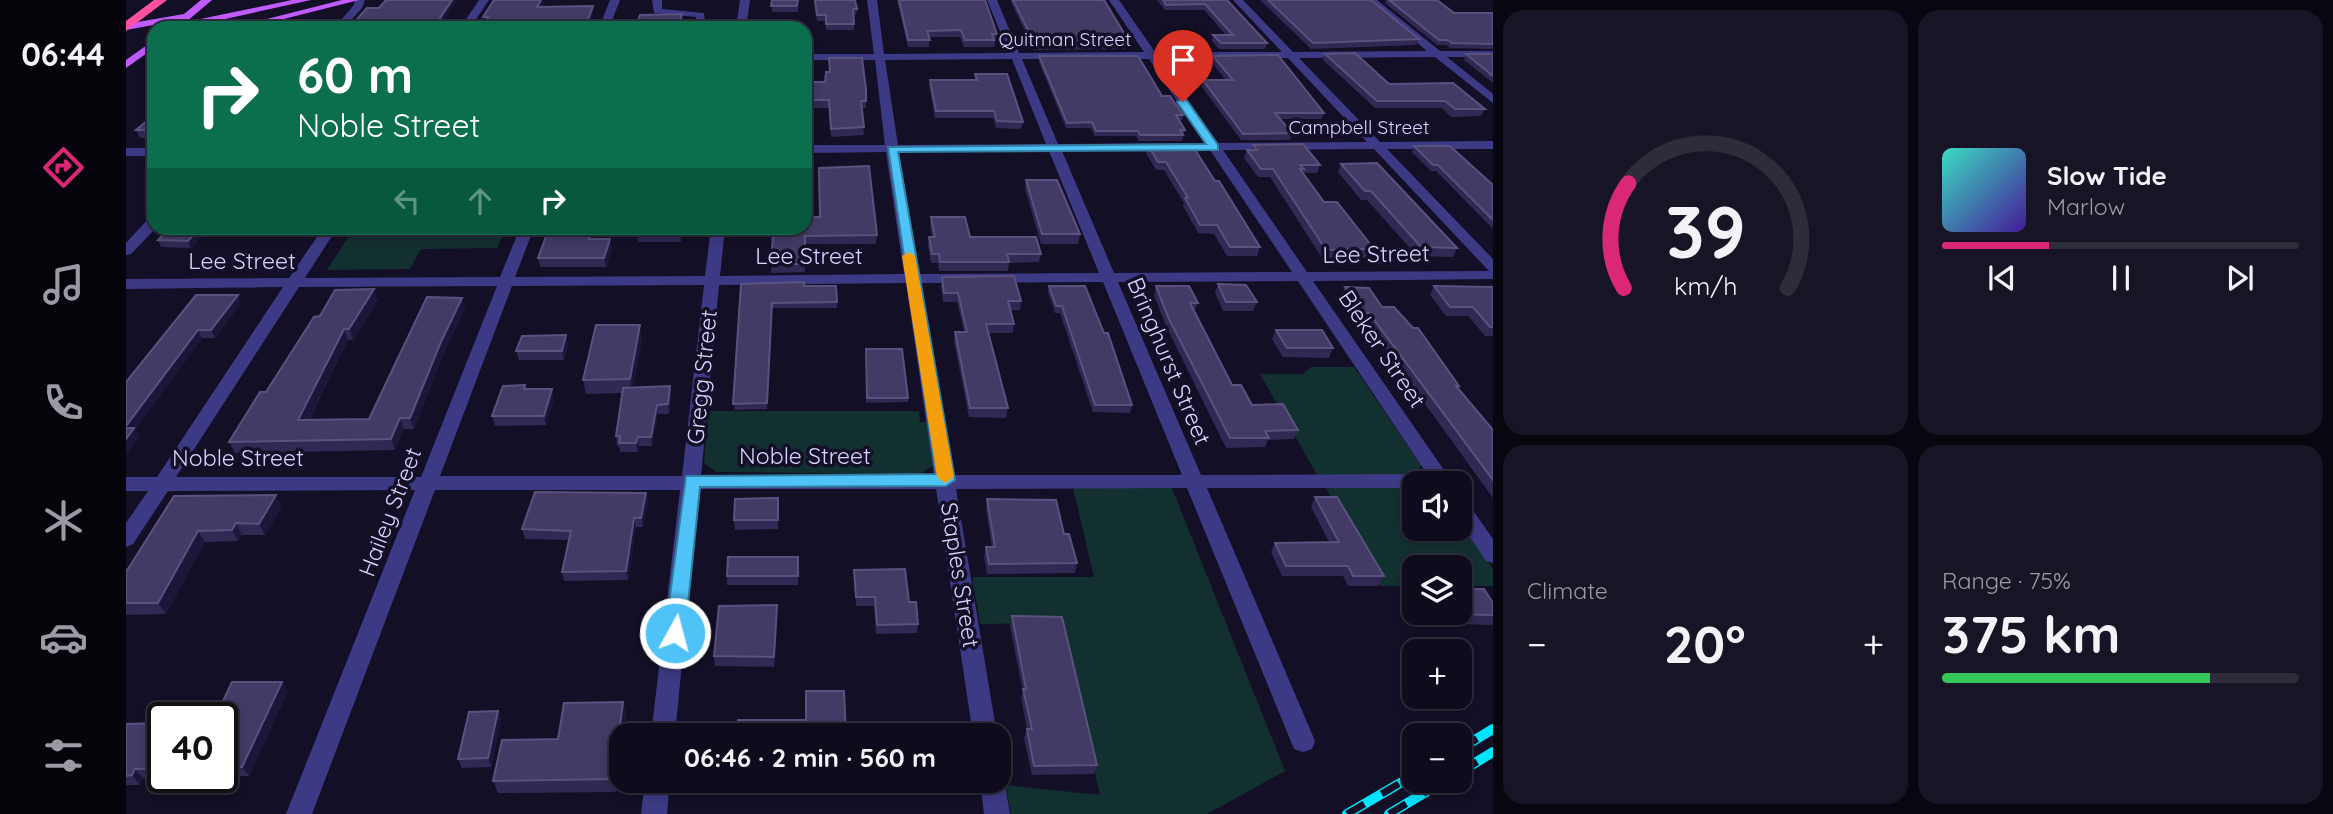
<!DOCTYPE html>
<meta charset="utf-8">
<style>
body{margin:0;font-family:Quicksand,sans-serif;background:#171425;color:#f1f3f6;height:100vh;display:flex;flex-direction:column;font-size:26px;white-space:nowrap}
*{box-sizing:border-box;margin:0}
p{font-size:23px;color:#9b9ba3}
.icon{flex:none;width:38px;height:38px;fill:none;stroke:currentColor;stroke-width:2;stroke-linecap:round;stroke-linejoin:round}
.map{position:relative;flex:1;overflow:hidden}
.side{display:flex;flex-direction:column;gap:10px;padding:10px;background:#08060f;width:840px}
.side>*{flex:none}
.guide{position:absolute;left:21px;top:21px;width:665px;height:214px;border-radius:21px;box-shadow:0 4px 10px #0003,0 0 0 2px #2e2b3b;background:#0b6e4f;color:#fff;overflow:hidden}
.tools{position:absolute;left:1276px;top:471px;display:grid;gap:14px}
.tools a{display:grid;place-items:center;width:70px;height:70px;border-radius:14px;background:#0e0b1c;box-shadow:0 4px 10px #0003,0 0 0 2px #2e2b3b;font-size:35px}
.speed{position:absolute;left:21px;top:702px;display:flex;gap:14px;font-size:35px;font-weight:700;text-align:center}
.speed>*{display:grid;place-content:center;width:91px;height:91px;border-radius:50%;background:#0e0b1c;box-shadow:0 4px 10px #0003,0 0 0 2px #2e2b3b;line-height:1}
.speed .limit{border:4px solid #111;border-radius:10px;background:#fff;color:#111}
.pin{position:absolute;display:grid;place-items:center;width:60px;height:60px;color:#fff;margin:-72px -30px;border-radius:50% 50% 50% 0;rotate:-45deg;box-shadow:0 0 7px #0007}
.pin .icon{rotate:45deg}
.me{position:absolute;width:77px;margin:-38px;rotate:7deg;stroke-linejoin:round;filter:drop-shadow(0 0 5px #0008)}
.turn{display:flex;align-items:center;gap:24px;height:147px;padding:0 35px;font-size:32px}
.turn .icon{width:91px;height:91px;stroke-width:2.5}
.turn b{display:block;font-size:49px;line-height:60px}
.lanes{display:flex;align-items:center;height:66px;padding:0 35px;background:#0003;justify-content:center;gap:35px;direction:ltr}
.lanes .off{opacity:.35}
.big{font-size:52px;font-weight:700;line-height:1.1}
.side .widget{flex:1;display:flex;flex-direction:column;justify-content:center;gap:10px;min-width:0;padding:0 24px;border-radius:21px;background:#171425}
.side .dial{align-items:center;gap:0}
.dial svg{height:182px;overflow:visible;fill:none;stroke:#2e2b3b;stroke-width:7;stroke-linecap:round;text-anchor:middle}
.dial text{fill:#f1f3f6;stroke:none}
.song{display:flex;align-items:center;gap:21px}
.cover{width:84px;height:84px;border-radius:10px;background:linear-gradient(135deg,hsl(170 70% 55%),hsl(260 70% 35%))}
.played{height:7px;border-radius:4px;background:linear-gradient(90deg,#db2777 30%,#2e2b3b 30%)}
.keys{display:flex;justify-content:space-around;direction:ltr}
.heat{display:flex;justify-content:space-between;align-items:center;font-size:38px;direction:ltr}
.charge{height:10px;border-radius:5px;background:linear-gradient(90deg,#34c759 75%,#2e2b3b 0)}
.side .tiles{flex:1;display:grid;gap:10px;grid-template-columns:repeat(2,1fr)}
.trip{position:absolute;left:483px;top:723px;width:402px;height:70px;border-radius:21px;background:#0e0b1c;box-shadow:0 4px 10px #0003,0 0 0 2px #2e2b3b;font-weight:700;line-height:70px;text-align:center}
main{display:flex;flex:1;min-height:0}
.tab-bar{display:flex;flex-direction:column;width:126px;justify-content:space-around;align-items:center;background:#06040b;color:#9b9ba3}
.tab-bar .icon{width:49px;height:49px}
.tab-bar .on{color:#db2777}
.tab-bar b{font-size:32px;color:#f1f3f6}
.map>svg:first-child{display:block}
.green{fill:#12302f}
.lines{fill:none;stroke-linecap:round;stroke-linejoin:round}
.minor{fill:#3d3a85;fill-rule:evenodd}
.major{fill:#c25bff;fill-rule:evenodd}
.highway{fill:#ff4fa3;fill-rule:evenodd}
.rail-casing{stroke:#00e5ff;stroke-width:10}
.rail{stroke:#130f26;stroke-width:7;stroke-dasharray:20;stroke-linecap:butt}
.wall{fill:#312854}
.shaded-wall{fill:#1d163a}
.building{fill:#433a66;stroke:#5a527e;stroke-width:2}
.route{fill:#4fc3f7;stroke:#337fa1;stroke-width:2}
.slow{fill:#f59e0b}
.labels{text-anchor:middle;stroke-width:7;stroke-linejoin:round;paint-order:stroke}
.far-street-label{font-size:19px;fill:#d9d4ff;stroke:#130f26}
.street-label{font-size:23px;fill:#d9d4ff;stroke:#130f26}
</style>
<main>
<nav class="tab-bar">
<b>06:44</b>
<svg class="icon on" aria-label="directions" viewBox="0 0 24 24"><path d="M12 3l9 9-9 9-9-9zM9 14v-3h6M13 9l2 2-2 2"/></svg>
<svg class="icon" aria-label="music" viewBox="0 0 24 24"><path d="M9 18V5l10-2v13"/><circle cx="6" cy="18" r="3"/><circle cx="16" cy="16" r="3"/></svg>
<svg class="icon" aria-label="phone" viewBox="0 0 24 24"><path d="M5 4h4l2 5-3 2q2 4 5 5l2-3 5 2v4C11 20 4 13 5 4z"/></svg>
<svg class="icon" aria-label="climate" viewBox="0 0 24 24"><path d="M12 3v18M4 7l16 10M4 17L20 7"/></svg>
<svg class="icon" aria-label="car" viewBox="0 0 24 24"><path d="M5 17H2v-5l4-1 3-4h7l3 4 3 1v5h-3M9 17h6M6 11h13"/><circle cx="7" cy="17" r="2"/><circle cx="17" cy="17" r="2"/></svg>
<svg class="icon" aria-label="filters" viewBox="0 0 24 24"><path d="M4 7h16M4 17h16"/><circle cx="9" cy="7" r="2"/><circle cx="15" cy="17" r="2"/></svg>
</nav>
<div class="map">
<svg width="1367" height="814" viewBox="0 0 1367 814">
<rect width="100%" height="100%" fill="#130f26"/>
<!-- green -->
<path class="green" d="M228 228H380L371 248 295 249 284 269 201 270Z
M1185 367H1228L1295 465 1292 471 1284 475H1191L1134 374H1177Z
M582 411H793L794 422H801L808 465 794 474 590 472 578 463Z
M947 488H1046L1159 771 1081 814H885L879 785 974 795 934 623 854 624 846 577H968Z
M1200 488H1288V528H1334V520L1367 569V586H1334V567H1288V586H1254Z"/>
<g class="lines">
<!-- minor -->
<path class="minor" d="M229 0H239L236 8 218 28H208L228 5Z
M353 0H363L344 28H334Z
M484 0H494L483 28H473Z
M526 0H536V9L578 13 580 28H570V17L528 13Z
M614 0H624L620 28H610Z
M741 0H751L758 54 883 53 861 0H871L893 53 1018 52 983 0H993L1029 52H1156L1107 0H1117L1167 52 1301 51 1240 0H1251L1314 51H1367V57H1321L1367 94V103L1309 57 1173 58 1254 142 1367 141V149H1261L1367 259V279L1187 281 1327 483H1288V488H1081L1189 741 1186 749 1177 752 1168 749 1061 488 830 489 871 735H847L810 489H573L549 735H525L554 490H309L186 814H160L289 490 42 491 7 544 0 547V523L22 491H0V477H31L157 287 0 289V279L163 278 197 228H211L179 278 374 277 394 228H408L389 277 579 276 585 228H599L594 276 778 274 760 152 679 153V145H759L749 60H679V54H748ZM1162 58 1241 142 1092 143 1033 59ZM886 59 920 144 772 145 759 60ZM896 59H1023L1079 143 932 144ZM1248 149 1362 270 1364 271 1181 272 1097 150ZM1084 150 1166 272 988 273 936 151ZM923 151 973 273 793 274 773 152ZM1172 281 1301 474 1075 475 992 282ZM977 282 1056 475H827L795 283ZM780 283 808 475 575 476 593 285ZM578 285 556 476H314L386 286ZM371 286 295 477H50L173 287Z
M0 148H28V156H0Z
M28 217 30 228 5 254 0 255V243L23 218Z
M1334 500 1341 502 1367 539V563L1360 561 1334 522Z
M873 771 878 780 884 814H858L854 780H873Z
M519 780H544L541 814H515Z"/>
<!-- major -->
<path class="major" d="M75 0H86L60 22 166 0H185L58 28H39L49 21 0 30V24L58 14Z
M216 0H233L122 28H105Z
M28 40V48L0 68V60Z"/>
<!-- highway -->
<path class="highway" d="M28 0H41L0 31V21Z"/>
<!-- rail casing -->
<g class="rail-casing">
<path id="rail" d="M1334 749 1367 729
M1334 772 1367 752
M1221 814 1288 775
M1263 814 1320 780"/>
</g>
<!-- rail -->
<use href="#rail" class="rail"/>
</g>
<!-- wall -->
<path class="wall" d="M331 0 312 28H224V27L253 8Z
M646 0H672V12H646Z
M688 0H729L731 9 730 15H728V30H700V21H691Z
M771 0H859L871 34 868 47H838L834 37H803V47H782Z
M884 0H978L1004 43 1003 49 908 50Z
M1031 0H1101L1141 43 1139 49H1093L1086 41 1087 35H1100L1078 10H1039Z
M1134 0H1245L1293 39 1290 45 1185 49Z
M1260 0H1311L1328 13H1367V49L1324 48 1320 45H1311L1259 3Z
M1199 54 1263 84 1359 109 1355 116 1325 117 1316 108H1249L1197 60Z
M1340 54H1367V83L1338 60Z
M913 56 1036 96 1057 115 1056 120H1053L1059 130 1056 141H1013L1010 136H969L965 128H940L913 62Z
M1087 56 1198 113 1195 119H1154L1166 133 1164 140H1115L1076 87 1077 80H1100L1085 62Z
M703 58 740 89V108H736L738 135 705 137 703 108H679V82H699L703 72Z
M849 74 897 122 895 129 870 128 867 118H809L803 86 804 80H849Z
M28 115V138H14L10 130Z
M1022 145 1134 247 1131 256H1101L1088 234 1072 233 1057 206 1058 203 1038 170H1030L1020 153Z
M1127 145 1194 165 1191 173H1177L1198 202 1248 249 1244 258H1196L1144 177H1132L1118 158 1121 150H1125Z
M1288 146 1367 185V229L1310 171H1305L1286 152Z
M1215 164 1331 248 1327 257 1291 256 1241 200H1235L1212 172Z
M900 180 954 234 952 244H915L899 189Z
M805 217 844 237 915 254 913 262 883 263 882 271H813L812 263H805L802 246 803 237H806L804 226Z
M83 228 65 248 35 247 32 240Z
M557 228 555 242H512L511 234Z
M469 229 466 239H484L486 248 480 267H414L412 258Z
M647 234 751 235 750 244H679V272L645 273Z
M816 277 895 301 894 310H884L888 324 887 333H863L882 408 880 418 843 417 828 342 829 332H838L831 302H817L815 286Z
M615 284 678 286H710L711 308H646L641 409 608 410Z
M1092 284 1131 302 1127 311H1097L1089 293Z
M923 286 978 333 1006 405 1004 413 967 412 934 313H929L922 293Z
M1030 286 1072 303 1068 312 1106 385 1126 405 1172 430 1168 439 1142 440 1139 447 1100 448 1040 326 1028 295Z
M1308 286 1367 287V336H1359L1342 316H1320L1304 295Z
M1219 287 1256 307 1333 386 1332 388 1367 430V498L1239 321H1232L1216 296Z
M70 295 115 303 89 338H76L9 429 13 436 0 455V382Z
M336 298 339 308 317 355 288 429H278L269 450 109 453 103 442 194 316 252 300 227 340H222L183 420 243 419Z
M1150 330 1207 348 1203 358 1157 357 1146 339Z
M516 339 507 387 544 386 545 396 543 414H532L526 446H513L512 452H494L493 446H491L490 436 496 393 460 394 457 380Z
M442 345 438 360H393L390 351Z
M740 349 782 398V402L740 403Z
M399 385 400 389 428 398 420 425 369 426 366 416Z
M520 493 522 503 517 527H510L502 580 438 581 436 572 443 540 399 539 396 529Z
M48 496 156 507 139 535H116L112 541 79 542 40 614 0 615V572Z
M1189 497 1258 576 1252 586H1222L1217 576H1156L1145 552 1149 543 1203 542 1185 507Z
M652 498V529L609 530 608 520Z
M861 499 951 563 949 573 861 574 858 557 860 547H866L860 509Z
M672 557V585H601V576Z
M728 570 783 602 792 624 791 633 750 634 748 606H730Z
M1367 603V625L1304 623 1298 612H1334Z
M651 615 648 667 589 666 588 656Z
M886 616 971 765 968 774 906 775 898 738 901 729 895 698 897 692 884 626Z
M162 691 123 776 96 777V718Z
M497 702 500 715 497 735H495L490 792 372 793 367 781 432 739Z
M372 711 375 720 365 767 336 768 332 759Z
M33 723 36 728 37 777H73L17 778 14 785H0V724Z
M610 780H721L720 782H610Z"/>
<!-- shaded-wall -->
<path class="shaded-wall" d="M326 0H331L312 28H308V27Z
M415 0H417L418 3 412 12 411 7Z
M467 6 468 12 462 28H459Z
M74 228H83L65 248 62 241Z
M466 228H469V229L464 248 463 239Z
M555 228H557L555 242 554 233Z
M484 239 486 248 480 267 478 258Z
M248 289 252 300 227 340 223 329Z
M112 295 115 303 89 338 85 330Z
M336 298 339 308 317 355 288 429 284 418 314 344Z
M514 325 516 339 506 393 504 379Z
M218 329 222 340 177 431 172 420Z
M72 330 76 338 9 429 13 436 0 455V426Z
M440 335 442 345 438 360 436 351Z
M544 386 545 396 543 414 542 404Z
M426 389 428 398 420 425 418 416Z
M531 405 532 414 526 446 525 437Z
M274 418 278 429 269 450 265 439Z
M512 437 513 446 512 452 510 443Z
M520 493 522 503 517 527 515 518Z
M150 495 156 507 139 535 133 524Z
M508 518 510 527 502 580 500 571Z
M110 523 116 535 112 541 106 530Z
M72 531 79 542 40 614 32 603Z
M651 605V615L648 667V657Z
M156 682 162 691 123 776 116 767Z
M497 702 500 715 497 735H495V750L490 792 487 779Z
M372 711 375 720 365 767 362 758Z
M9 769 17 778 14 785 6 775Z"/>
<!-- building -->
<path class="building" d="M260 0H326L308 27H224L241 8H253Z
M368 0H415L411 7 467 6 459 28H355L362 17H357Z
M646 0H672L671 6H645Z
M689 0H729L731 9H727L728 24H700V15H691Z
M773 0H859L871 34H866L868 40H839L835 30 801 31 804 40H782Z
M887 0H978L1004 43 909 44Z
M1037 0H1101L1141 43H1095L1087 35H1107L1079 4 1040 5Z
M1142 0H1245L1293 39 1187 43Z
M1263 0H1311L1328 13H1367V44L1326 43 1322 40H1313Z
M556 14 553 28H510L514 15Z
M1229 53 1263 84 1327 83 1359 109H1329L1319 101H1251L1199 54Z
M1340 54H1367V76Z
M1152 55 1198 113H1149L1166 133 1117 134 1077 80H1107L1087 56Z
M913 56H1012L1036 96H1044L1057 115H1050L1059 130H1054L1057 135H1014L1012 131H970L966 122 941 123Z
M703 58H736L740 89V101H735L738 127 705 129 703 100H679V82H699L700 72H704Z
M849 74H881L897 122 871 121 868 111H810L804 80H851Z
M28 115V130H10Z
M1177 144 1194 165H1174L1178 169H1174L1198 202H1211L1248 249 1200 250 1147 169H1135L1121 150H1131L1127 145Z
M1022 145H1066L1089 181H1093L1134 247H1104L1091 225H1074L1059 198H1062L1040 162H1032Z
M1288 146H1324L1367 185V220L1312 165H1307Z
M1251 163 1331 248 1295 247 1245 191H1239L1215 164Z
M743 166 751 235 679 236V264H645L647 234H654L655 228H679V217H694L693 168Z
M900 180H931L954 234H916Z
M805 217H839L844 237H910L915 254H881L883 262H814L813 254H806L803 237H809Z
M43 228H74L62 241 32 240Z
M423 228H466L463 239H484L478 258H412Z
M513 228H555L554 233 511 234Z
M888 276 895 301H882L888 324H860L882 408H844L829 332H841L832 293H818L816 277Z
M678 282V286H710L711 302 646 303 641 403 607 404 615 284Z
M1092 284 1120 285 1131 302H1100Z
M923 286H959L978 333H982L1006 405H969L936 306H930Z
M1030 286H1063L1072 303H1064L1106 385H1115L1126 405 1157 404 1172 430 1139 431 1143 438H1104L1042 317Z
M1308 286 1367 287V327H1364L1347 307H1324Z
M1219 287 1243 288 1256 307H1268L1287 328H1292L1333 386H1330L1367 430V480L1243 313 1236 312Z
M248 289 223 329H218L172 420 243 419 301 297 336 298 314 344 284 418H274L265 439 103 442 134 392H140L188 317 194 316 209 290Z
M70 295H112L85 330H72L0 426V382Z
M470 325H514L504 379 457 380Z
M1150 330H1196L1207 348H1161Z
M440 335 436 351H390L396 336Z
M740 349H776L782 398H741Z
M399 385 398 389H426L418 416H366L377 386Z
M544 386 542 404 531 405 525 437H512L510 443H493L494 436H490L497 388Z
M0 428H8L0 439Z
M409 492 520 493 515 518H508L500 571 436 572 445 531 396 529Z
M150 495 133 524 110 523 106 530 72 531 32 603H0V572L48 496Z
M1189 497H1211L1258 576H1227L1222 566H1160L1149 543 1213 542Z
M652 498V520H608L609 499Z
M861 499 930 500 938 534H943L951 563 863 564 860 547H869Z
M602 557H672V576H601Z
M779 569 783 602H790L792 624 751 625 749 597H730L728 570Z
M1334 589H1358L1367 603V615L1311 614 1310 612H1334Z
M651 605 648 657 588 656 593 606Z
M886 616 936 617 971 765 908 766 901 729H906L897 689H900Z
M106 682H156L116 767H96V718H89Z
M680 691H718L720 735H587V732L611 731 612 720H680Z
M497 702 487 779 367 781 376 740 432 739 438 703Z
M372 711 362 758 332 759 343 712Z
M33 723 31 728H37V768L9 769 6 775 0 776V724Z"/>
<!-- route -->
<path class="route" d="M1057 98 1060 99 1092 145V150L772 152 829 480 820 486 574 487 559 633 556 639 549 641 542 639 539 633 560 476 810 474 762 147 1080 144 1051 102Z"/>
<!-- slow -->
<path class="slow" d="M783 252 789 256 828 477 819 483 811 477 776 256Z"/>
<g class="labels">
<!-- far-street labels -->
<g class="far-street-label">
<text x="939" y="46">Quitman Street</text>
<text x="1233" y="134">Campbell Street</text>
</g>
<!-- street labels -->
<g class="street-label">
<text transform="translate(1250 254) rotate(-1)" y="8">Lee Street</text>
<text x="683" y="264">Lee Street</text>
<text x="116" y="269">Lee Street</text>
<text transform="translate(1256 349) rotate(56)" y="8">Bleker Street</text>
<text transform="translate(1043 361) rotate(67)" y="8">Bringhurst Street</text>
<text transform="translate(576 377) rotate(-84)" y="8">Gregg Street</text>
<text x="679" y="464">Noble Street</text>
<text x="112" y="466">Noble Street</text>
<text transform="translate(264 512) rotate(-69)" y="8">Hailey Street</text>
<text transform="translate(834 575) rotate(81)" y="8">Staples Street</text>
</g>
</g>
</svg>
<div class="tools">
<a><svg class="icon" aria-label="sound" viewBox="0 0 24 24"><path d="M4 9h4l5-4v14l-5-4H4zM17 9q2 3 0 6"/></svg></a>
<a><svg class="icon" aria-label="layers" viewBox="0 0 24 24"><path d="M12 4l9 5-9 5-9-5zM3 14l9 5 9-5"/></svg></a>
<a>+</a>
<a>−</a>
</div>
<div class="speed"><div class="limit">40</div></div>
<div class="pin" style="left:1057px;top:102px;background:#d93025"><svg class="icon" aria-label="arrive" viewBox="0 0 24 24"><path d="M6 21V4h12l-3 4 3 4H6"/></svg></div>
<svg class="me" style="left:549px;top:633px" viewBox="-20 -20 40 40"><circle r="17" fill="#4fc3f7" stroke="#fff" stroke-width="3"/><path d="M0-11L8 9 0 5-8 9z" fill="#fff"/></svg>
<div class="trip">06:46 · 2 min · 560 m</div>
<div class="guide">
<div class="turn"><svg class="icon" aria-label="right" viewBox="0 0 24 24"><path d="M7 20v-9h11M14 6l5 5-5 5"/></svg><div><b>60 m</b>Noble Street</div></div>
<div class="lanes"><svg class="icon off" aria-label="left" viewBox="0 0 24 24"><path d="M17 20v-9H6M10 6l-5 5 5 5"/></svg><svg class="icon off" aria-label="ahead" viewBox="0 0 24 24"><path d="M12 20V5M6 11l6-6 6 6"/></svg><svg class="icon" aria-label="right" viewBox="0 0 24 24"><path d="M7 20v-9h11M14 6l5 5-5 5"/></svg></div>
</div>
</div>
<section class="side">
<div class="tiles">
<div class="widget dial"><svg viewBox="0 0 100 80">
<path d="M14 69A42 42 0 1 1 86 69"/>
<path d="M14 69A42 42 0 0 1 16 23" stroke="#db2777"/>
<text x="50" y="56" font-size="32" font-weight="700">39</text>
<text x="50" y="72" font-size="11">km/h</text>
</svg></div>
<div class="widget">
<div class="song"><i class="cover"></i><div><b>Slow Tide</b><p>Marlow</p></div></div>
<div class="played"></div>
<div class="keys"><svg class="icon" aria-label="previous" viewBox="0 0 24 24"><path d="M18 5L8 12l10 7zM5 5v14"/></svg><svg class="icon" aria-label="pause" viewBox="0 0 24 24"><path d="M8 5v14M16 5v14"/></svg><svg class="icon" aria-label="next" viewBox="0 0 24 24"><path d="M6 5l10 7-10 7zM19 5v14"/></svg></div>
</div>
<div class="widget"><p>Climate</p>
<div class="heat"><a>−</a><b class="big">20°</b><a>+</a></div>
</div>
<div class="widget"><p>Range · 75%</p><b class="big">375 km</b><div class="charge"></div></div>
</div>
</section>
</main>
